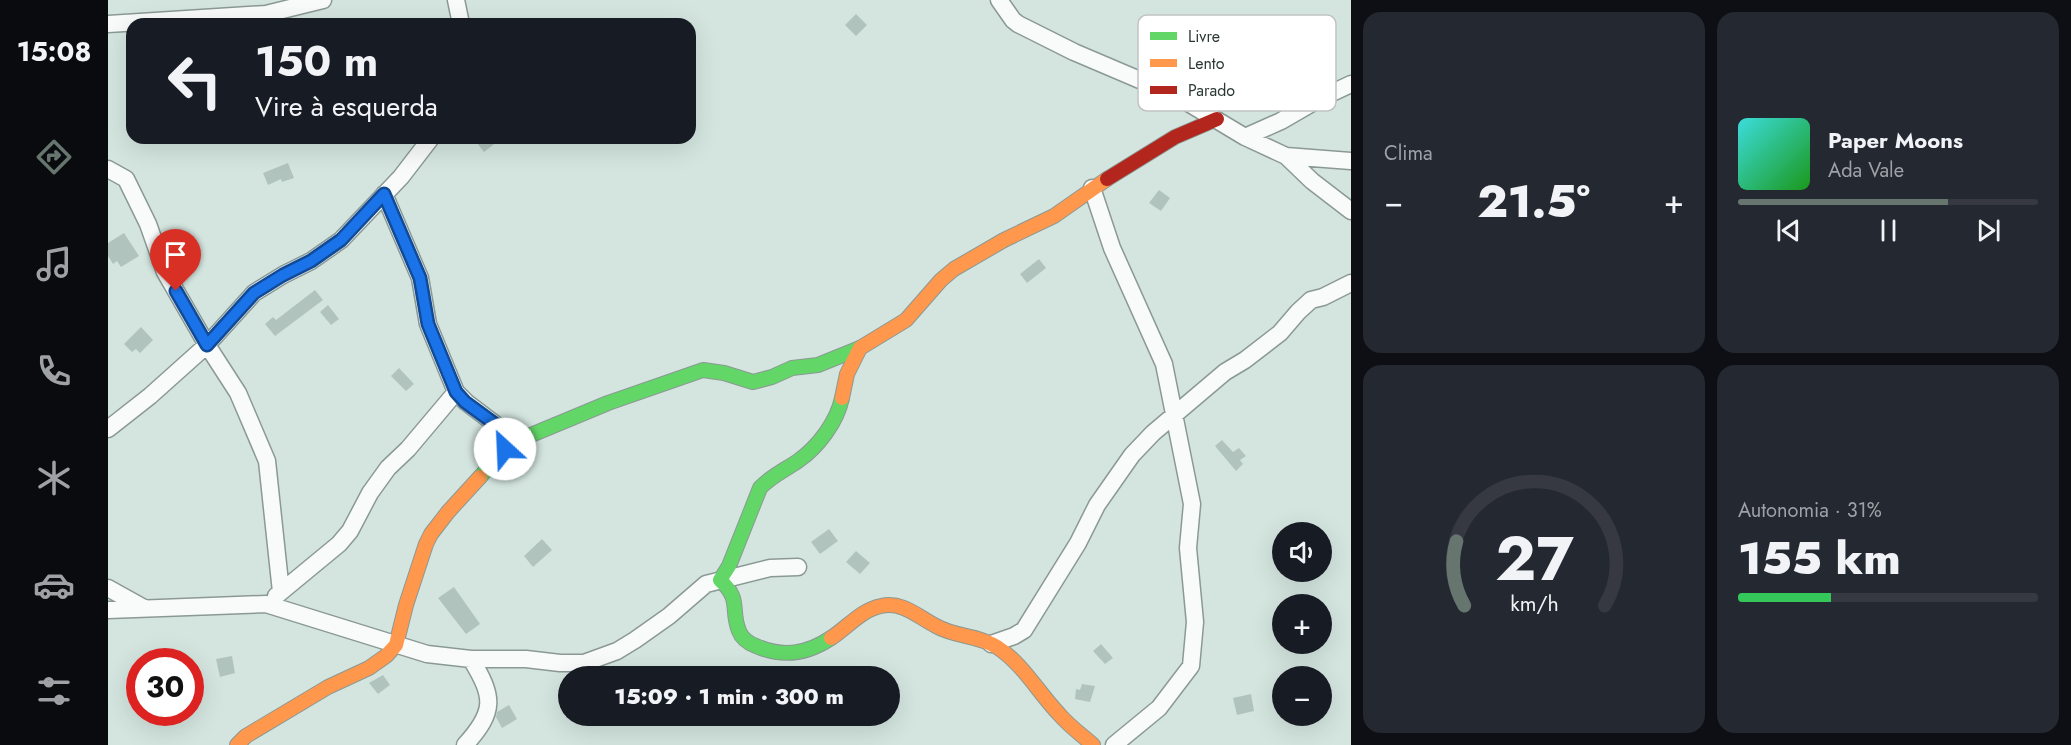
<!DOCTYPE html>
<html lang="pt">
<meta charset="utf-8">
<style>
body{margin:0;font-family:Jost,sans-serif;background:#242831;color:#f1f3f6;height:100vh;display:flex;flex-direction:column;font-size:22px;white-space:nowrap}
*{box-sizing:border-box;margin:0}
p{font-size:20px;color:#9ea1a6}
.icon{flex:none;width:33px;height:33px;fill:none;stroke:currentColor;stroke-width:2;stroke-linecap:round;stroke-linejoin:round}
.map{position:relative;flex:1;overflow:hidden}
.panel{display:flex;flex-direction:column;gap:12px;padding:12px;background:#0d0f14;width:720px}
.panel>*{flex:none}
.top-card{position:absolute;left:18px;top:18px;width:570px;height:126px;border-radius:18px;box-shadow:0 6px 24px #0002;background:#171b24;color:#f1f3f6;overflow:hidden}
.controls{position:absolute;left:1164px;top:522px;display:grid;gap:12px}
.controls a{display:grid;place-items:center;width:60px;height:60px;border-radius:50%;background:#171b24;box-shadow:0 6px 24px #0002;font-size:30px}
.speed{position:absolute;left:18px;top:648px;display:flex;gap:12px;font-size:30px;font-weight:700;text-align:center}
.speed>*{display:grid;place-content:center;width:78px;height:78px;border-radius:50%;background:#171b24;box-shadow:0 6px 24px #0002;line-height:1}
.speed .limit{border:9px solid #d22;background:#fff;color:#111}
.pin{position:absolute;display:grid;place-items:center;width:51px;height:51px;color:#fff;margin:-62px -26px;border-radius:50% 50% 50% 0;rotate:-45deg;box-shadow:0 0 6px #0007}
.pin .icon{rotate:45deg}
.me{position:absolute;width:66px;margin:-33px;rotate:335deg;stroke-linejoin:round;filter:drop-shadow(0 0 4px #0008)}
.turn{display:flex;align-items:center;gap:21px;height:126px;padding:0 30px;font-size:27px}
.turn .icon{width:78px;height:78px;stroke-width:2.5}
.turn b{display:block;font-size:42px;line-height:51px}
.big{font-size:45px;font-weight:800;line-height:1.1}
.panel .tile{flex:1;display:flex;flex-direction:column;justify-content:center;gap:9px;min-width:0;padding:0 21px;border-radius:18px;background:#242831}
.panel .dial{align-items:center;gap:0}
.dial svg{height:156px;overflow:visible;fill:none;stroke:#363941;stroke-width:7;stroke-linecap:round;text-anchor:middle}
.dial text{fill:#f1f3f6;stroke:none}
.song{display:flex;align-items:center;gap:18px}
.cover{width:72px;height:72px;border-radius:9px;background:linear-gradient(135deg,hsl(180 70% 55%),hsl(120 70% 35%))}
.played{height:6px;border-radius:3px;background:linear-gradient(90deg,#67756f 70%,#363941 70%)}
.keys{display:flex;justify-content:space-around;direction:ltr}
.heat{display:flex;justify-content:space-between;align-items:center;font-size:33px;direction:ltr}
.charge{height:9px;border-radius:4px;background:linear-gradient(90deg,#34c759 31%,#363941 0)}
.panel .tiles{flex:1;display:grid;gap:12px;grid-template-columns:repeat(2,1fr)}
.trip{position:absolute;left:450px;top:666px;width:342px;height:60px;border-radius:30px;background:#171b24;box-shadow:0 6px 24px #0002;font-weight:800;line-height:60px;text-align:center}
main{display:flex;flex:1;min-height:0}
.tabs{display:flex;flex-direction:column;width:108px;justify-content:space-around;align-items:center;background:#090b0e;color:#9ea1a6}
.tabs .icon{width:42px;height:42px}
.tabs .current{color:#67756f}
.tabs b{font-size:27px;color:#f1f3f6}
.map>svg:first-child{display:block}
.building{fill:#b0c4bd}
.lines{fill:none;stroke-linecap:round;stroke-linejoin:round}
.street-casing{stroke:#8b9994;stroke-width:19}
.fast-casing{stroke:#8b9994;stroke-width:16}
.slow-casing{stroke:#8b9994;stroke-width:16}
.jam-casing{stroke:#8b9994;stroke-width:16}
.street{stroke:#f9fbfa;stroke-width:16}
.fast{stroke:#63d668;stroke-width:14}
.slow{stroke:#ff974d;stroke-width:14}
.jam{stroke:#b3261e;stroke-width:14}
.route-casing{stroke:#114b97;stroke-width:15}
.route{stroke:#1a73e8;stroke-width:10}
.key{fill:#fff;stroke:#c0c3c2;stroke-width:1.5}
.key-label{font-size:16px;fill:#2c3833}
</style>
<main>
<nav class="tabs">
<b>15:08</b>
<svg class="icon current" aria-label="directions" viewBox="0 0 24 24"><path d="M12 3l9 9-9 9-9-9zM9 14v-3h6M13 9l2 2-2 2"/></svg>
<svg class="icon" aria-label="music" viewBox="0 0 24 24"><path d="M9 18V5l10-2v13"/><circle cx="6" cy="18" r="3"/><circle cx="16" cy="16" r="3"/></svg>
<svg class="icon" aria-label="phone" viewBox="0 0 24 24"><path d="M5 4h4l2 5-3 2q2 4 5 5l2-3 5 2v4C11 20 4 13 5 4z"/></svg>
<svg class="icon" aria-label="climate" viewBox="0 0 24 24"><path d="M12 3v18M4 7l16 10M4 17L20 7"/></svg>
<svg class="icon" aria-label="car" viewBox="0 0 24 24"><path d="M5 17H2v-5l4-1 3-4h7l3 4 3 1v5h-3M9 17h6M6 11h13"/><circle cx="7" cy="17" r="2"/><circle cx="17" cy="17" r="2"/></svg>
<svg class="icon" aria-label="filters" viewBox="0 0 24 24"><path d="M4 7h16M4 17h16"/><circle cx="9" cy="7" r="2"/><circle cx="15" cy="17" r="2"/></svg>
</nav>
<div class="map">
<svg width="1243" height="745" viewBox="0 0 1243 745">
<rect width="100%" height="100%" fill="#d4e5df"/>
<!-- building -->
<path class="building" d="M748 14 759 25 748 36 737 25Z
M365 138H394L376 152Z
M180 163 186 178 174 182 173 179 160 185 155 173Z
M1051 190 1062 198 1053 211 1041 203Z
M16 233 31 256 13 267 9 261 5 264 0 256V243Z
M931 259 938 268 919 283 912 274Z
M207 290 215 300 167 336 157 324 165 317 168 320Z
M220 305 231 319 223 325 212 312Z
M33 327 45 340 32 353 28 349 24 352 16 344Z
M291 368 306 384 298 391 283 376Z
M1114 440 1125 452 1131 448 1138 456 1132 460 1135 464 1128 471 1107 446Z
M721 529 730 541 712 554 703 542Z
M434 539 444 550 425 567 416 556Z
M748 551 762 563 752 574 738 562Z
M346 587 372 624 358 634 330 598Z
M993 644 1005 658 997 664 985 651Z
M124 656 127 673 112 677 108 659Z
M275 675 282 685 270 694 261 683Z
M974 684 987 686 982 702 967 699 968 689 972 690Z
M1143 694 1146 711 1129 715 1125 698Z
M401 705 409 719 394 728 388 717 389 712Z"/>
<g class="lines">
<!-- street casing -->
<g class="street-casing">
<path id="street" d="M348 0 353 24
M891 0 905 20 910 24 966 52 1067 95 1137 137 1178 156 1243 161
M0 24 158 14 215 0
M1137 137 1173 121 1211 99 1243 84
M1178 156 1204 181 1243 211
M0 169 18 179 40 224 57 272 99 345 130 393 159 461 173 592
M984 188 1004 248 1056 364 1084 504 1080 548 1087 622 1083 666 1051 708 1006 745
M276 194 312 278 320 324 348 392 358 402 387 424 394 435 397 449
M0 429 42 396 99 345 146 293 175 275 203 261 233 240 293 177 323 138
M0 588 36 608
M168 596 231 544 242 531 262 493 280 468 300 449 348 392
M0 610 158 604 319 654 363 659H418L452 663H476L509 651 527 640 561 616 598 584 662 568 690 567
M883 644 906 636 916 630 970 543 989 505 1024 455 1045 433 1117 372 1137 360 1172 333 1190 312 1203 300 1215 297 1243 283
M357 745C388 711 386 697 363 659"/>
</g>
<!-- fast casing -->
<g class="fast-casing">
<path id="fast" d="M372 477 397 449 411 440 500 403 595 370 616 373 645 382 664 377 684 368 710 365 752 348
M723 638C699 654 675 658 648 646 640 643 634 639 631 631 622 609 634 600 612 580L621 566 652 488C663 476 677 470 690 461 710 447 729 422 734 398"/>
</g>
<!-- slow casing -->
<g class="slow-casing">
<path id="slow" d="M734 398 739 374 752 348 798 320 833 280 846 269 896 240 946 216 999 179
M723 638C740 627 753 610 773 606 795 601 810 617 828 626 847 637 870 635 889 647 915 664 930 692 951 714 961 726 974 735 985 745
M129 745 138 736 220 687 261 668 278 656 288 645 298 605 318 544 323 534 340 512 372 477"/>
</g>
<!-- jam casing -->
<g class="jam-casing">
<path id="jam" d="M999 179 1067 137 1109 119"/>
</g>
<!-- street -->
<use href="#street" class="street"/>
<!-- fast -->
<use href="#fast" class="fast"/>
<!-- slow -->
<use href="#slow" class="slow"/>
<!-- jam -->
<use href="#jam" class="jam"/>
</g>
<g class="lines">
<!-- route casing -->
<g class="route-casing">
<path id="route" d="M68 291 99 345 146 293 175 275 203 261 233 240 276 194 312 278 320 324 348 392 357 402 387 424 394 435 397 449"/>
</g>
<!-- route -->
<use href="#route" class="route"/>
</g>
<!-- legend -->
<rect x="1030" y="15" width="198" height="96" rx="9" class="key"/>
<rect x="1042" y="32" width="27" height="8" fill="#63d668"/>
<rect x="1042" y="59" width="27" height="8" fill="#ff974d"/>
<rect x="1042" y="86" width="27" height="8" fill="#b3261e"/>
<g class="key-label">
<text x="1080" y="42">Livre</text>
<text x="1080" y="69">Lento</text>
<text x="1080" y="96">Parado</text>
</g>
</svg>
<div class="controls">
<a><svg class="icon" aria-label="sound" viewBox="0 0 24 24"><path d="M4 9h4l5-4v14l-5-4H4zM17 9q2 3 0 6"/></svg></a>
<a>+</a>
<a>−</a>
</div>
<div class="speed"><div class="limit">30</div></div>
<div class="pin" style="left:68px;top:291px;background:#d93025"><svg class="icon" aria-label="arrive" viewBox="0 0 24 24"><path d="M6 21V4h12l-3 4 3 4H6"/></svg></div>
<svg class="me" style="left:397px;top:449px" viewBox="-20 -20 40 40"><circle r="19" fill="#fff"/><path d="M0-13L10 11 0 6-10 11z" fill="#1a73e8"/></svg>
<div class="trip">15:09 · 1 min · 300 m</div>
<div class="top-card">
<div class="turn"><svg class="icon" aria-label="left" viewBox="0 0 24 24"><path d="M17 20v-9H6M10 6l-5 5 5 5"/></svg><div><b>150 m</b>Vire à esquerda</div></div>
</div>
</div>
<section class="panel">
<div class="tiles">
<div class="tile"><p>Clima</p>
<div class="heat"><a>−</a><b class="big">21.5°</b><a>+</a></div>
</div>
<div class="tile">
<div class="song"><i class="cover"></i><div><b>Paper Moons</b><p>Ada Vale</p></div></div>
<div class="played"></div>
<div class="keys"><svg class="icon" aria-label="previous" viewBox="0 0 24 24"><path d="M18 5L8 12l10 7zM5 5v14"/></svg><svg class="icon" aria-label="pause" viewBox="0 0 24 24"><path d="M8 5v14M16 5v14"/></svg><svg class="icon" aria-label="next" viewBox="0 0 24 24"><path d="M6 5l10 7-10 7zM19 5v14"/></svg></div>
</div>
<div class="tile dial"><svg viewBox="0 0 100 80">
<path d="M14 69A42 42 0 1 1 86 69"/>
<path d="M14 69A42 42 0 0 1 10 36" stroke="#67756f"/>
<text x="50" y="56" font-size="32" font-weight="700">27</text>
<text x="50" y="72" font-size="11">km/h</text>
</svg></div>
<div class="tile"><p>Autonomia · 31%</p><b class="big">155 km</b><div class="charge"></div></div>
</div>
</section>
</main>
